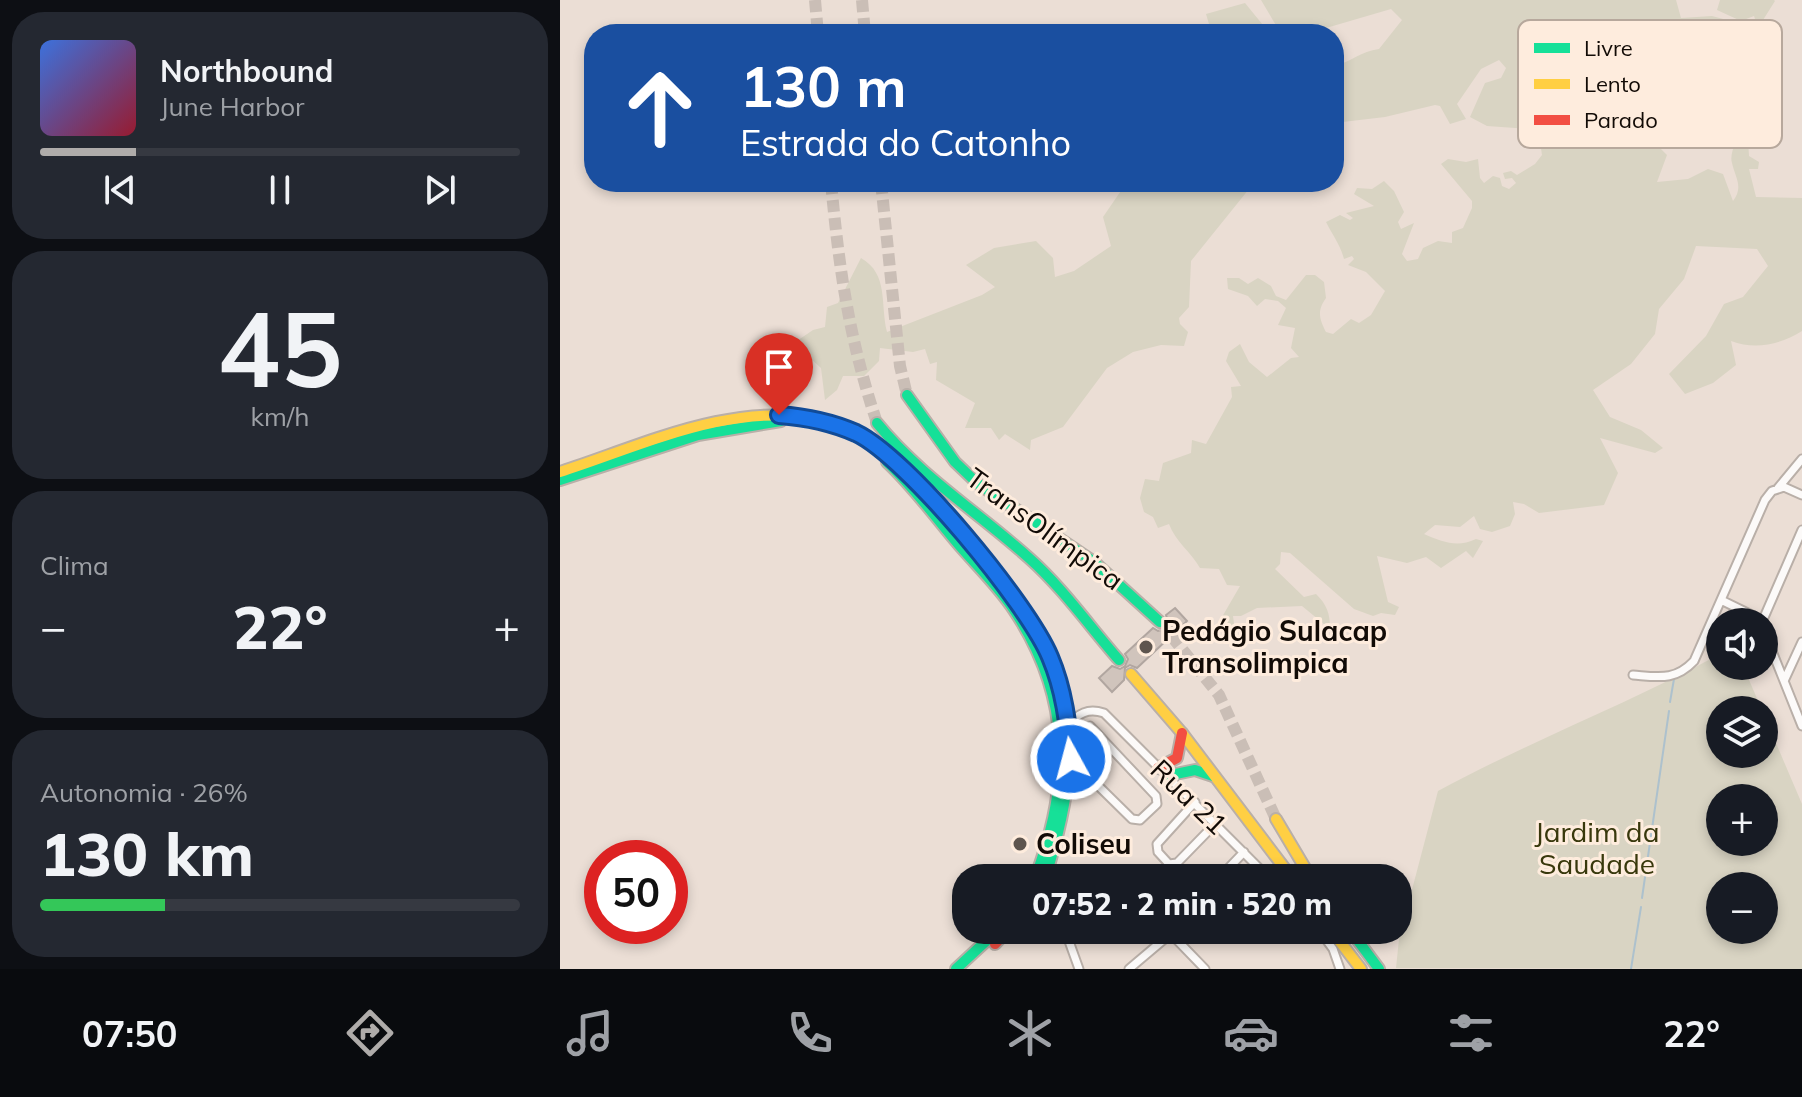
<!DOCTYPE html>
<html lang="pt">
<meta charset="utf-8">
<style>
body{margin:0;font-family:Mulish,sans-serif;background:#242831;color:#f1f3f6;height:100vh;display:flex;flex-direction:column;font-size:30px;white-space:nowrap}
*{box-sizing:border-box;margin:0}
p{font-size:26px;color:#9ea1a6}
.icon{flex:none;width:44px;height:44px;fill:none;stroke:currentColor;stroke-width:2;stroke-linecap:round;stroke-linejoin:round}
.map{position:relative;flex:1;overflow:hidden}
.details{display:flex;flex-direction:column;gap:12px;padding:12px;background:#0d0f14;width:560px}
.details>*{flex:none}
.top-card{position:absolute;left:24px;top:24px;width:760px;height:168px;border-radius:32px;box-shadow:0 4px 12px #0003;background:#1a4fa0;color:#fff;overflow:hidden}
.buttons{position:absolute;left:1146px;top:608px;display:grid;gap:16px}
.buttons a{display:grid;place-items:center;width:72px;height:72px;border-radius:50%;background:#171b24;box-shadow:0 4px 12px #0003;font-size:40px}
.speed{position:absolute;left:24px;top:840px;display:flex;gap:16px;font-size:40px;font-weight:700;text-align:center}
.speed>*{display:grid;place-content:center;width:104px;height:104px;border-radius:50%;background:#171b24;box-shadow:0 4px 12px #0003;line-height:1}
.speed .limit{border:12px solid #d22;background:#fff;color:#111}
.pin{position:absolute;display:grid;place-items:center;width:68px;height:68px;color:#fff;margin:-82px -34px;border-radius:50% 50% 50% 0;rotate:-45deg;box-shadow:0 0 8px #0007}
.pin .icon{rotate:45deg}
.me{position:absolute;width:88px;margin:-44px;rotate:353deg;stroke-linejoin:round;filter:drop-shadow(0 0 6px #0008)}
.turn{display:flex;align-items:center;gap:28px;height:168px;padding:0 24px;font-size:36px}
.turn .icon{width:104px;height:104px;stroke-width:2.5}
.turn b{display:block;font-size:56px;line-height:68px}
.big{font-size:60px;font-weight:800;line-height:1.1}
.details .widget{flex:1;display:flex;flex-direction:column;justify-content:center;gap:12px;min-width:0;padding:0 28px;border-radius:32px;background:#242831}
.details .dial{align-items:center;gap:0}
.dial b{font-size:104px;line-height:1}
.song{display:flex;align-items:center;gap:24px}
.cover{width:96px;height:96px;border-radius:12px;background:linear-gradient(135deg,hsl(220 70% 55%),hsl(350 70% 35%))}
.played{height:8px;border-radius:4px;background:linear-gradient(90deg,#afacaa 20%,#363941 20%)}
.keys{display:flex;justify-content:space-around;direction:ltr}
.heat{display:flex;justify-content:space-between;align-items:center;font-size:44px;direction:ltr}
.charge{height:12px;border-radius:6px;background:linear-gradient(90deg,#34c759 26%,#363941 0)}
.trip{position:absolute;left:392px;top:864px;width:460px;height:80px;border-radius:32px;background:#171b24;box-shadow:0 4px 12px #0003;font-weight:800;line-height:80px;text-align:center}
.tab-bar{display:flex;height:128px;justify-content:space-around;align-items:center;background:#090b0e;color:#9ea1a6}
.tab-bar .icon{width:56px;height:56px}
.tab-bar .selected{color:#afacaa}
.tab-bar b{font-size:36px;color:#f1f3f6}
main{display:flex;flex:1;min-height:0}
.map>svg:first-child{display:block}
.green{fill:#d9d4c3;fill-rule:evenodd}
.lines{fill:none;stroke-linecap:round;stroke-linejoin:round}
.stream{stroke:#adc1cd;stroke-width:2}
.building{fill:#d0c4bc;stroke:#b1a6a0;stroke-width:2}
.highway-tunnel{stroke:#cabeb6;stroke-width:12;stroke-dasharray:12 6;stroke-linecap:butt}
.street-casing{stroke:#b9afa8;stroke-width:11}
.fast-casing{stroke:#b9afa8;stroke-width:14}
.slow-casing{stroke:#b9afa8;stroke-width:14}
.jam-casing{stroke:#b9afa8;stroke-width:14}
.street{stroke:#fcfaf9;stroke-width:7}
.fast{stroke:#16e098;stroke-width:10}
.slow{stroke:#ffcf43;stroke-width:10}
.jam{stroke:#f24e42;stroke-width:10}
.route-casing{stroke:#114b97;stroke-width:20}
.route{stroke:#1a73e8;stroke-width:14}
.poi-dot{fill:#5e554e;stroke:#feecdd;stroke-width:3}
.labels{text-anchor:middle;stroke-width:6;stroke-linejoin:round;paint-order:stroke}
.street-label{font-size:28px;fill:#120b06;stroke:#feecdd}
.poi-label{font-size:28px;font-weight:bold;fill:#120b06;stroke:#feecdd;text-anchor:start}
.park-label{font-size:28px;fill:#38380c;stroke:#feecdd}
.key{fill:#feecdd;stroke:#b7a89c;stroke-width:2}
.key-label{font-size:22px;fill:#120b06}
</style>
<main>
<section class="details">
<div class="widget">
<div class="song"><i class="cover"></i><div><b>Northbound</b><p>June Harbor</p></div></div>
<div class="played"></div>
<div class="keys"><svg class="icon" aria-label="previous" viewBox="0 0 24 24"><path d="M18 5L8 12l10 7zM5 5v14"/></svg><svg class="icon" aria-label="pause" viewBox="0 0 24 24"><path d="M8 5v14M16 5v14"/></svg><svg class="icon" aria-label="next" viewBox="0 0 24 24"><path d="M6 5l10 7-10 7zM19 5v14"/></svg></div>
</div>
<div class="widget dial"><b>45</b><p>km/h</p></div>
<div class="widget"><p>Clima</p>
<div class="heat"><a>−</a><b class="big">22°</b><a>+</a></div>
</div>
<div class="widget"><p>Autonomia · 26%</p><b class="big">130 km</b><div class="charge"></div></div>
</section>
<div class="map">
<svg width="1242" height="969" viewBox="0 0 1242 969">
<rect width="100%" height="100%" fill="#ebded5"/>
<!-- green -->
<path class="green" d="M701 0H1116L1121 18 1152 16 1167 20 1175 40 1172 57 1193 81 1198 101 1181 99 1145 65C1126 69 1122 73 1116 91L1146 101 1151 116 1137 133 1118 146 1103 143 1100 148 1107 155 1097 182 1128 179 1148 169 1163 174 1173 201C1184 187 1175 177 1172 163 1170 157 1173 149 1175 143L1188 140 1189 156 1199 162 1198 169H1189L1196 197 1242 198V331C1219 345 1195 350 1171 341L1176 365 1153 383 1125 394 1109 374 1146 336 1164 304 1183 297 1208 266 1197 249 1136 246 1124 279 1099 309 1095 334 1071 364 1033 390 1050 417 1081 430 1103 448 1095 453 1040 438 1058 473 1044 505 979 513 964 504 953 502 955 514 950 526 932 532 920 529 914 516 900 527 875 525 864 534C883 542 897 548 916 539L923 541 913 558 906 551 881 568 866 557 847 563 817 556 828 602 839 607 835 615 821 613 813 616 794 609 730 553 721 552 720 564 715 569 744 597 756 594C767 605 770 613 770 629L742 606 697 608 681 616H673L675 631 662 644V617L680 586 667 585 659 569 640 568C631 552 615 541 609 524L598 528 593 517 584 512 580 498 585 479 599 481 603 463 631 453 632 440 646 444 672 397 671 387 681 386 666 361 669 352 680 344 689 362 707 377 731 358 739 357 731 348 735 328 718 325 726 308 718 301 705 299 697 306 688 296 668 289 667 278H679L688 284 698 278 711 286 716 296 726 300 746 275H755L764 282 766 298C757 311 759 318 766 332L773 334 791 319 799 323 811 315 825 291 806 272 788 265 794 259 792 256 784 259C780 244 773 236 766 222L780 215 790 220 793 218 786 213 814 206 794 194 797 188 812 189 824 181 834 191 844 212 838 222 841 229 854 223 842 254 847 261 858 259 863 248 878 241 892 243V232L903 228 912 208V201L881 164 888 159 906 162 918 159 920 178 924 183 933 176 940 178 942 186 949 189 956 183 952 178 945 179 943 173 951 171 957 175 975 164 982 155 980 142 968 129 927 126 910 117 925 83 941 78 946 68 939 60 921 69 897 104 906 119 890 124 880 106 875 105 825 117 774 123V66C791 62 801 51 819 49L842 20 831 9 749 33 720 32Z
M1160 0H1214L1215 1 1198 28 1194 16 1181 21 1157 10Z
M685 3 707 30 705 34H652L646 14Z
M567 182H701L689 189 631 261 629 307 619 318 620 324 628 332 624 346 601 345 573 352 547 368 503 427 471 440 470 450 445 434 439 440 431 428H405L415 403 376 380 377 362 370 364 365 349 353 352 320 348 319 361 304 376H283L277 390 265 400 261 368 240 349 228 347 253 330 265 327 267 307 278 303 301 258C329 274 320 304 327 332L422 295 435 287 406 265 434 248 476 241 493 258 495 277 514 271 551 246 543 217Z
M1160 654V666H1183L1202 710H1160V754H1204V715L1242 804V969L836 968 839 939 878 791C970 741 1068 704 1160 654ZM1204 798V842H1160V798ZM1204 886V930H1160V886Z"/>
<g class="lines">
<!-- stream -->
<path class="stream" d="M1110 702 1114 679
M1082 898 1109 711
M1071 969 1081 907"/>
</g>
<!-- building -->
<path class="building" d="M615 608 627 621 577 668 570 665 565 668 564 680 552 692 539 678 552 666 560 669 565 666 568 659 565 654 593 628 598 631 606 629 609 624 606 615Z"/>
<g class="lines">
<!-- highway-tunnel -->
<path class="highway-tunnel" d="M255 0 258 34
M302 0 305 34
M271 182C279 269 289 339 317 423
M321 182 340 366 347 395
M600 622 659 695 716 819"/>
<!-- street casing -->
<g class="street-casing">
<path id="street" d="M1218 488 1242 459
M1161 600 1202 620
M1202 622 1242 530
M1204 631 1242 726
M1073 675C1099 677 1115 681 1134 661L1205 500 1212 491 1224 487 1242 495
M1224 681 1242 642
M508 726C518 713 528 708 544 713L709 878
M511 759 572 819 580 820 597 804 596 796 530 726
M635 802 597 844 598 852 609 864 617 863 656 823
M659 878 684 852
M505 930 519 969
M759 930 773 949 780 969
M717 935 722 930
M569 969 608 936 615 938 645 969"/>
</g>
<!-- fast casing -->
<g class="fast-casing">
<path id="fast" d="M347 395 395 462 417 483 534 562 600 622
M263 421C317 435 355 480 390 521 499 649 540 708 485 878
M317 423C361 477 418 512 469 558 502 587 530 627 559 660
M327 462C354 487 375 517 399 545 418 567 438 586 454 610 512 697 511 784 475 878
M0 480 138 435 221 421
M606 776 635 770 653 776
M790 930 819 969
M396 969 438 930"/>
</g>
<!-- slow casing -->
<g class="slow-casing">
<path id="slow" d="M0 472C81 446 177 399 263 421
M571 674 622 733 732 878
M716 819 751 878
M771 930 801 969"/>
</g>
<!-- jam casing -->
<g class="jam-casing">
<path id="jam" d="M598 768 617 758 622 733
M435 944 448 930"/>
</g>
<!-- street -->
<use href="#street" class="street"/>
<!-- fast -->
<use href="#fast" class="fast"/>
<!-- slow -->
<use href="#slow" class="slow"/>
<!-- jam -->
<use href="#jam" class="jam"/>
</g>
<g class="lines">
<!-- route casing -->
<g class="route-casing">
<path id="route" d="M219 415C246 417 271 422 296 433 347 457 468 604 490 657 504 690 508 724 511 759"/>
</g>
<!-- route -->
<use href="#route" class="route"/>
</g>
<!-- markers -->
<g class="poi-dot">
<circle cx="586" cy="647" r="8"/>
<circle cx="460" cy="844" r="8"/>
</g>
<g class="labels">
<!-- street labels -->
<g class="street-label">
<text transform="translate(485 529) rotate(36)" y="10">TransOlímpica</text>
<text transform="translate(629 797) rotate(44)" y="10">Rua 21</text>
</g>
<!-- poi labels -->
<g class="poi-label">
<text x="602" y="641">Pedágio Sulacap<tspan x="602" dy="32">Transolimpica</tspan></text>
<text x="476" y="854">Coliseu</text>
</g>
<!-- park labels -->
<g class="park-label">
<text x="1037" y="842">Jardim da<tspan x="1037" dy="32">Saudade</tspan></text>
</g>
</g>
<!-- legend -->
<rect x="958" y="20" width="264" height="128" rx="12" class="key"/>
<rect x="974" y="43" width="36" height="10" fill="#16e098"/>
<rect x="974" y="79" width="36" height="10" fill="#ffcf43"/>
<rect x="974" y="115" width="36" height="10" fill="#f24e42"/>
<g class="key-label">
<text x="1024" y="56">Livre</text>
<text x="1024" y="92">Lento</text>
<text x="1024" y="128">Parado</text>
</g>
</svg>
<div class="buttons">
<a><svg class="icon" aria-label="sound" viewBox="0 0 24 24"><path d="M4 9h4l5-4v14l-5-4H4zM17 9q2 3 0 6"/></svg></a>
<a><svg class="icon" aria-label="layers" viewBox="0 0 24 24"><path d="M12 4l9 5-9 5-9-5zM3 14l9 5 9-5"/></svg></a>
<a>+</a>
<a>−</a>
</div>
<div class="speed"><div class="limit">50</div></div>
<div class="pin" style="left:219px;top:415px;background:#d93025"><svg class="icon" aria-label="arrive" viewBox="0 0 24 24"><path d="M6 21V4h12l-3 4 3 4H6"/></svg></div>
<svg class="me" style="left:511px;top:759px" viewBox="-20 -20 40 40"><circle r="17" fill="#1a73e8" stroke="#fff" stroke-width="3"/><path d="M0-11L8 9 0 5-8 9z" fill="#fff"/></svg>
<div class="trip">07:52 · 2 min · 520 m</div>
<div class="top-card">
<div class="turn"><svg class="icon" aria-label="ahead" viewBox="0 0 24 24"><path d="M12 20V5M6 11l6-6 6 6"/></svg><div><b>130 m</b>Estrada do Catonho</div></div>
</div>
</div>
</main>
<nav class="tab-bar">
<b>07:50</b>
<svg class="icon selected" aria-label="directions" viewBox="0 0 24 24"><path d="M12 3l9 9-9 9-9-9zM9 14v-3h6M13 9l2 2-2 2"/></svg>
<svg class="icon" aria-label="music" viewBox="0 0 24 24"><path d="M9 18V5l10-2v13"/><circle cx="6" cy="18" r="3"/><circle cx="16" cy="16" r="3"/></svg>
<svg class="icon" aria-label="phone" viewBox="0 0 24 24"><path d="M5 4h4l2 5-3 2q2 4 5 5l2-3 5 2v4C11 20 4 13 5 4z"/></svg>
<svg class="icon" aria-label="climate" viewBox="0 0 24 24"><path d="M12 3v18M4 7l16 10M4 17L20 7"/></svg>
<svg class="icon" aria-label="car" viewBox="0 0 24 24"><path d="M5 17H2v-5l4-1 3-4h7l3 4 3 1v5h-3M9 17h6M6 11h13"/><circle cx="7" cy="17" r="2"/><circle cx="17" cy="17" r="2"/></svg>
<svg class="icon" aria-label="filters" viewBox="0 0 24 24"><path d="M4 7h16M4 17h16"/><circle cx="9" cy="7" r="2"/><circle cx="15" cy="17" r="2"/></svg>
<b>22°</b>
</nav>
